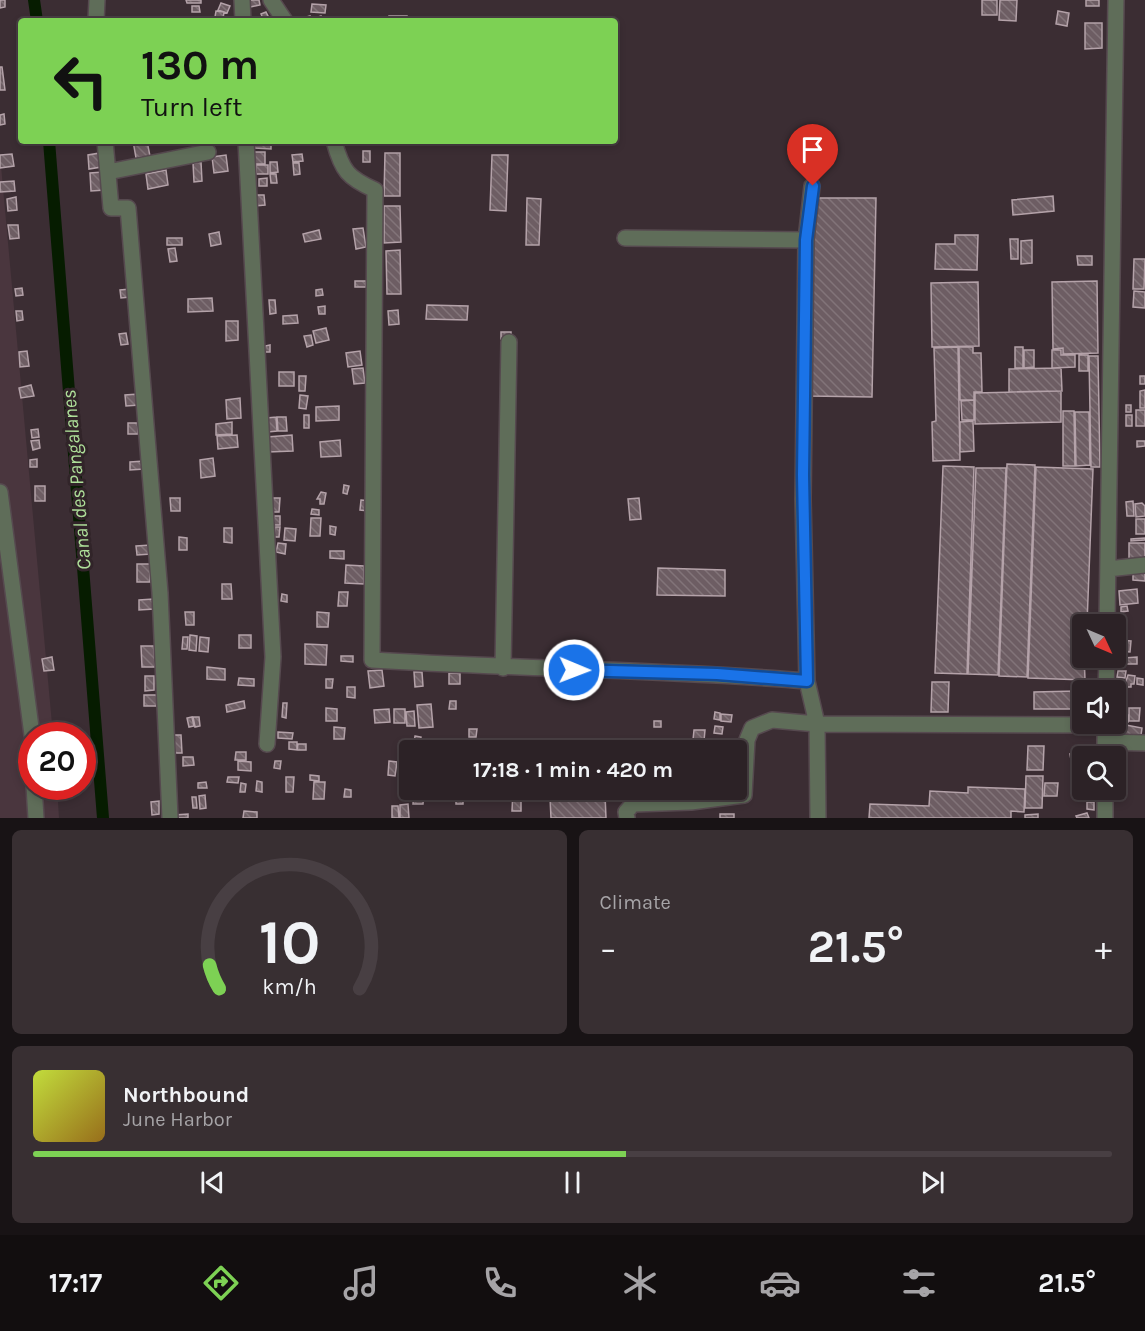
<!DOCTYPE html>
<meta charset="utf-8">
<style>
body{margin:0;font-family:Karla,sans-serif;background:#382f32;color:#f1f3f6;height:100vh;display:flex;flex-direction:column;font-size:22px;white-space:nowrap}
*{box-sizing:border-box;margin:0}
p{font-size:20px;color:#a6a4a7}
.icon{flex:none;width:33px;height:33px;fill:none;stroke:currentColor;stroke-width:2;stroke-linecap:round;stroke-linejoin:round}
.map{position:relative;height:818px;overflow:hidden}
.panel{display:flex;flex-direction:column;gap:12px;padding:12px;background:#181315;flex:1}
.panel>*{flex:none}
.hud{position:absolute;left:18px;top:18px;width:600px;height:126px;border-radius:6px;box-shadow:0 3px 9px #0003,0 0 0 2px #483f43;background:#7dd154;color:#111;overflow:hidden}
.needle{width:39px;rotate:134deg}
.fabs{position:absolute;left:1072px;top:614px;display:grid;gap:12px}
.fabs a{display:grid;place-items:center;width:54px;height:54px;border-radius:6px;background:#2c2226;box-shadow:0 3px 9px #0003,0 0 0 2px #483f43;font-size:30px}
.speed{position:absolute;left:18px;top:722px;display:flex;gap:12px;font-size:30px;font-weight:700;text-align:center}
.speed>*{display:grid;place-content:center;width:78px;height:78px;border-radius:50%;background:#2c2226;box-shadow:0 3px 9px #0003,0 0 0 2px #483f43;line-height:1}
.speed .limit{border:9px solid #d22;background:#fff;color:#111}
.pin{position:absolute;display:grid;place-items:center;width:51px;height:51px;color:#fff;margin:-62px -26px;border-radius:50% 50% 50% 0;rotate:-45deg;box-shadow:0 0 6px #0007}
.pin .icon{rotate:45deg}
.me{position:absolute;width:66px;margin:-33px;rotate:91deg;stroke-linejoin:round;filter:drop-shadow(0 0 4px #0008)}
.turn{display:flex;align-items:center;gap:21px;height:126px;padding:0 24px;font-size:27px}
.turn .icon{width:78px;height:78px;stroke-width:2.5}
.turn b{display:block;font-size:42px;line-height:51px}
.big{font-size:45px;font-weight:700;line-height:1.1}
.panel .widget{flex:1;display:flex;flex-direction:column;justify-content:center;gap:9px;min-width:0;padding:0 21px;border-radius:9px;background:#382f32}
.panel .dial{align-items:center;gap:0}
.dial svg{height:156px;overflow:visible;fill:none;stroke:#483f43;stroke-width:7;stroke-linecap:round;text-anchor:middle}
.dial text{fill:#f1f3f6;stroke:none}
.song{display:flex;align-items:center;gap:18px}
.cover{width:72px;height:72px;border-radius:9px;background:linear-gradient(135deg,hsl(70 70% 55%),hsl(40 70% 35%))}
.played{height:6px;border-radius:3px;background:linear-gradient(90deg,#7dd154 55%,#483f43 55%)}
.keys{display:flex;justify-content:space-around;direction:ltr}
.heat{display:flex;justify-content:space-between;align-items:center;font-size:33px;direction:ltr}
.panel .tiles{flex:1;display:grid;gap:12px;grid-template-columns:1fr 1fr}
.widget:last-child{grid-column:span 2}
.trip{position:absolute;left:399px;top:740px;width:348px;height:60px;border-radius:6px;background:#2c2226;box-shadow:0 3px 9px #0003,0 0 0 2px #483f43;font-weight:700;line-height:60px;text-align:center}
.tab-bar{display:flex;height:96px;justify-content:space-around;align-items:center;background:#120e0f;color:#a6a4a7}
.tab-bar .icon{width:42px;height:42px}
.tab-bar .active{color:#7dd154}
.tab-bar b{font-size:27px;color:#f1f3f6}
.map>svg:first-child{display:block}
.built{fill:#4a363e}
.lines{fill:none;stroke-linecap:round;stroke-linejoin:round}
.canal{stroke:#061c00;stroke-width:12}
.building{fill:url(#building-back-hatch);stroke:#b4a2a9;stroke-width:1.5}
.minor-casing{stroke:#56494f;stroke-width:18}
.minor{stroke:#5f6d59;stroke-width:15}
.route-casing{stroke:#114b97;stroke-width:15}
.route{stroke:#1a73e8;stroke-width:10}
.labels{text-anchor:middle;stroke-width:6;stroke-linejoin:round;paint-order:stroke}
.water-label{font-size:20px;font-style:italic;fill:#aedf99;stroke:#312429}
</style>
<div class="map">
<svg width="1145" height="818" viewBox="0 0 1145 818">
<defs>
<pattern id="building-back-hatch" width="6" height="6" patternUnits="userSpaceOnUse" patternTransform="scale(1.5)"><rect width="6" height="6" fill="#6d5d63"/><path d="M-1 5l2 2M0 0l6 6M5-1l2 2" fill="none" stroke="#827479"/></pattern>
</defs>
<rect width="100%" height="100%" fill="#3b2d33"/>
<!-- built -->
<path class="built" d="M0 155 53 735H32V786H57L59 818H0Z"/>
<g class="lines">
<!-- canal -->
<path class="canal" d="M34 0 37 21
M49 141 103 818"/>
</g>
<!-- building -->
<path class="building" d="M0 0H5V7L0 8Z
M186 0H201V3H187Z
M249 0H259L260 5 250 7Z
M982 0H997V15H982Z
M1000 0H1017L1016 21 999 20Z
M1086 0H1099V6H1086Z
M221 3 230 6 227 13 218 10Z
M312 4 326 5 325 13 311 12Z
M192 6H199L200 12H192Z
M216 11 224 12 223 19 215 17Z
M1058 11 1069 13 1067 26 1056 24Z
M266 12 270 20 264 21 261 14Z
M310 16 311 21H299V19Z
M321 16 322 21H313L312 19Z
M389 16H407V21H389Z
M346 17 357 18V21H345Z
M1085 23H1102V48L1085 49Z
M0 67H2L5 90H0Z
M4 114 5 124 0 125V115Z
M133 141H147L150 156 136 158Z
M255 141H271V149L254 148Z
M359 141H371V145H359Z
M363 151H370V162H363Z
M252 152H265V164H252Z
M100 153 101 167 89 169 88 155Z
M385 153H400V196H384Z
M12 154 14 166 0 168V155Z
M302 154 303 161 293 162 292 155Z
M226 155 228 171 214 173 212 157Z
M492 155H508L506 211 490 210Z
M201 162 202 181 194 182 193 163Z
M270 162H277L278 172 270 173Z
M293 163H299L300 174 294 175Z
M256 165H268V174H256Z
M166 170 168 185 148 189 146 174Z
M103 172 105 190 91 191 90 173Z
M270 174H276L277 183H271Z
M267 178V186H259V179Z
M14 181 15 191 0 192V182Z
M255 195H264L265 205 255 206Z
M1053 196 1054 211 1013 215 1012 200Z
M16 197 17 210 8 211 7 199Z
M527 198 541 199 539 245H526Z
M813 198H876L872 397 810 396Z
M384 206H400L401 242 384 243Z
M8 225H18L19 238 10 239Z
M363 228 366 247 356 249 353 229Z
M319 230 321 239 305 242 303 234Z
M219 232 221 244 211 246 209 234Z
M955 235H978L977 270 935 269 936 244H955Z
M167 238H182V245H167Z
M1010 239H1018V259H1011Z
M1032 240V263L1021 264V241Z
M175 248 177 261 170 262 168 249Z
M400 250 401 294H387L386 251Z
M1077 256H1092V265H1078Z
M1134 259H1145L1144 289H1133Z
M355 281H366V287H355Z
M1097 281 1098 353 1063 354V348L1053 349 1052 282Z
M978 282 979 346 932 347 931 283Z
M22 288 23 295 16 296 15 289Z
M130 289V297L121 298 120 290Z
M322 289 323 295 316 296V290Z
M1134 291 1145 292V308L1133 307Z
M212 298 213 311 188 312V299Z
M269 300H275L276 313 270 314Z
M427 305 468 306 467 320 426 319Z
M325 306V314H319L318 307Z
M398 310 399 324 389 325 388 311Z
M16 311H22L23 320 17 321Z
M297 315 298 323 283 324V316Z
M226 321H238V340L226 341Z
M326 328 329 340 316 343 313 331Z
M501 332H511V339H501Z
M126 333 128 344 121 345 119 334Z
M311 335 313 345 307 347 304 336Z
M270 345V352H265V346Z
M958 347 960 460 933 461 932 422 936 421 934 348Z
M959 347H973V353H981L982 392H974V400H960Z
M1015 347H1023V368H1015Z
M1024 350H1034V367L1024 368Z
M1052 350H1061V355H1075V367L1052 368Z
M27 351 29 366 20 367 19 352Z
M360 351 362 365 348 367 346 353Z
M1079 355H1088V371H1079Z
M1089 356H1098L1100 467H1091Z
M363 368 365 383 354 384 352 369Z
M1061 368 1062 391 1009 392V369Z
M279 372H294V386H279Z
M299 376H306L305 391H299Z
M1140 376H1145V384H1140Z
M31 385 34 396 21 398 19 388Z
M1145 390V408H1140V391Z
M1061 391V422L975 424V393Z
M138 394 139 405 126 406 125 395Z
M300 395 308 396 306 409 299 408Z
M240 398 241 418 227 419 226 400Z
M974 400V420H962L961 401Z
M1126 405H1131V412H1126Z
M339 406V420L316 421V407Z
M1136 410H1145V426H1136Z
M1063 411H1074L1075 466H1063Z
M1075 412H1089L1090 465 1076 466Z
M304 415H309V428H304Z
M1126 415H1132V426H1126Z
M276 417 277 431 268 432 267 418Z
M277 417H286L287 431H278Z
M973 421 974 451 960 452V422Z
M232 422V434L216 435V424Z
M128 423H138V434H128Z
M38 429 39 437 32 438 31 430Z
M237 435 238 447 218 449 217 436Z
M292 435 293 451 268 452 267 437Z
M39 440 40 448 33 450 31 441Z
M340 440 341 456 321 457 320 442Z
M1137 441H1145V446L1137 447Z
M213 458 215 476 201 478 200 460Z
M37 459V467H30V460Z
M144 461V469L130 470V462Z
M1007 464 1035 465 1027 677 999 676Z
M943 466 974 467 967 674 935 673Z
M1036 467 1093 469 1087 624H1083L1085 680 1028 678Z
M976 468H1006L998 675 968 674Z
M344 485 349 486 347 494 343 493Z
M35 486H45V501H35Z
M321 492 326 493 324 504H320V499H317Z
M170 498H180V511H171Z
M272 498H280L279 512H272Z
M639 498 641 519 630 520 628 499Z
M361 500 370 501 369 511 360 510Z
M1133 501 1134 516H1127L1126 502Z
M1142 503 1145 506V516L1136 517 1135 504Z
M312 509 319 510V515L311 514Z
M274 516H280V525H274Z
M311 518H321L320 536H310Z
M1136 519H1145V534H1136Z
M330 526 336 527 335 535 330 534Z
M275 527H280L279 537H274Z
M224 528H232V543L224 542Z
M285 528 296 529 295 541 284 540Z
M179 537 187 538V550H179Z
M1145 538V540L1131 541V539Z
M278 543 286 544 285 554 276 552Z
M1129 543H1145V564L1129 565Z
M151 545V554L137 555 136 546Z
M330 551H344V559L330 558Z
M137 564H150V582H137Z
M346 565 364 566V584L345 583Z
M658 568 725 570V596L657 595Z
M1133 569H1145V581L1133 580Z
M222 584H231L232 599H222Z
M1137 589 1138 603 1120 605 1119 591Z
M339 592H348L347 606H338Z
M282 594 287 595V602L281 601Z
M153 599 154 609 139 610V600Z
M1127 606 1128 611 1121 612V607Z
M185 612H194V625H186Z
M317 612 329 613 328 627H317Z
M190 635 197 636 196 651 189 650Z
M239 635H251V648H239Z
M183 637H188L187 649H182Z
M200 637 209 638 208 652 199 651Z
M1119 640 1131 641 1130 652 1118 651Z
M305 644 327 645 326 665 305 664Z
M141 646H154L155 667H142Z
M551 651 568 652 567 663 550 662Z
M341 656H353V662L341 661Z
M52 657 54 670 44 671 42 659Z
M1137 657V664H1125L1124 658Z
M207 667 225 669V680L207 679Z
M382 670 384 686 370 688 368 671Z
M1118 671H1126L1125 678 1117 677Z
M414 672H422L423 686 415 687Z
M449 673H460V684H449Z
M1128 675 1135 676 1134 684H1131V687H1124Z
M145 676H154V690L145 691Z
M239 678 254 679V686L238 685Z
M1137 678 1143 679V685L1137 684Z
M326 679H333L332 688H326Z
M932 682H949L948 712H931Z
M1080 685H1089V690H1083V709H1080Z
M347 687H355V698L347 697Z
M1077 691 1076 709H1034V692Z
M144 695H157V706H144Z
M244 701 245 708 227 712 226 705Z
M450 701H456V709H449Z
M283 703H287L286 718 282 717Z
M431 704 433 727 419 728 417 705Z
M326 708 337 709V721H326Z
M1129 708H1140L1139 721H1129Z
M389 709 390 722 375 723 374 710Z
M394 709H405V723H394Z
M414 711 415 726H407L406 712Z
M715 712 720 713V720L714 719Z
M721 714 732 715 731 722 721 721Z
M1123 715H1128V722H1123Z
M192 717 194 726 189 727 187 718Z
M193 717H199L200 726 195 727Z
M654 721H661V727H654Z
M1126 725 1142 728 1140 742 1124 740Z
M715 726 723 727 722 734 714 733Z
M334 727 345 728 344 739H334Z
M1116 728H1122V735H1115Z
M469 729H477L476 737H469Z
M694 730H705L704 741 693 740Z
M278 732 293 733 292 739 278 738Z
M174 735H181L182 753H175Z
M415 736 421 737 419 750H413Z
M444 740 450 741V748L443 747Z
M289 742H297V750L289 749Z
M298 744H306V750H297Z
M1028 746H1044L1043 770H1027Z
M728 747H740L739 754H736V750H728Z
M236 752H246V760H235Z
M1086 752 1083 764 1072 766 1070 754Z
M183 757H193L194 765 183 766Z
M238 761 251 762V771L238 770Z
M275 761H281L280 769 274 768Z
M389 761 397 762 395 776 388 775Z
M310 775 319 776V781L310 780Z
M1026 776H1043L1042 808H1025Z
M228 777H239L238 783 227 782Z
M286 777H294L293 792H286Z
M257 781 262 782V792L256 791Z
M206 782 207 788H198V783Z
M314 782H325L324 799H313Z
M241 783 246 784 245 792H240Z
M1045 783H1058L1057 796H1044Z
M968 787 1025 789 1024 812 1011 811V818H869L870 804 929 806 930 791 968 793Z
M345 789 351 790V797H344Z
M456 789H463V804H456Z
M525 789H539V796H525Z
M557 789H605V792L558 795Z
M1085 789H1093L1094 793 1086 794Z
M513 790H521V811H512Z
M414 791H424L423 804H413Z
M605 794 606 818H551L550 798Z
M205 795 206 808 200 809 199 796Z
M192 797H196L197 808H193Z
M159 801V814L152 815 151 802Z
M1087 802H1094V810L1087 809Z
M408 804 409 818H400V805Z
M392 806H398L399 818H392Z
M244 811 257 812V818H243Z
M1087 813 1089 818H1077L1076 816Z
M188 814V818H174V815Z
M720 814H734V818H720Z
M1038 814V818H1025V815Z"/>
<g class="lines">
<!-- minor casing -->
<g class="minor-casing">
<path id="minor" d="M242 0 243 21
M271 0 285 21
M96 21 97 0
M105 141 111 208H128L160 593 170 818
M246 141 273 657 267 744
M334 141C342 171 348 178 375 190L372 660C517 669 663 669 807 681
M108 172 208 152
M625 238 806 240
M0 492 32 735
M1108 569 1145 565
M1107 624 1116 0
M503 668 509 342
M1106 690 1107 657
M1105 742 1145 743
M1105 756V732
M34 786 36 818
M627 818 626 812 633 804 691 802 744 795 747 740 752 728 772 720 817 724 807 681 803 499 806 240 812 186
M818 818 817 724 1106 725
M1105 818V789"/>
</g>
<!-- minor -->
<use href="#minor" class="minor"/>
</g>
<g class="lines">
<!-- route casing -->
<g class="route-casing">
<path id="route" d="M574 670 717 674 807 681 803 475 806 240 813 186"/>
</g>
<!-- route -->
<use href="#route" class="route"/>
</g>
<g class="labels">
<!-- water labels -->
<g class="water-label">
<text transform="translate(76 480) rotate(-95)" y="7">Canal des Pangalanes</text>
</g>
</g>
</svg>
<div class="fabs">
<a><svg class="needle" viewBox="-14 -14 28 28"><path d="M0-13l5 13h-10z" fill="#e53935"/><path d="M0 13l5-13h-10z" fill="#a6a4a7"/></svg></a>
<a><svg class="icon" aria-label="sound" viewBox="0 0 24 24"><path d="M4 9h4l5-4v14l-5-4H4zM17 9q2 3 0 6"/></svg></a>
<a><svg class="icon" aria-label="search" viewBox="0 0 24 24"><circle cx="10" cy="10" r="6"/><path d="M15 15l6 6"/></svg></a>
</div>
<div class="speed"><div class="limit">20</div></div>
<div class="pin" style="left:813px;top:186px;background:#d93025"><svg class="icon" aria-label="arrive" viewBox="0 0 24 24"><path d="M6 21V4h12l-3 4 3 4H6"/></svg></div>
<svg class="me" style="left:574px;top:670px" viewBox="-20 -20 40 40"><circle r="17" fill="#1a73e8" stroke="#fff" stroke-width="3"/><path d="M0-11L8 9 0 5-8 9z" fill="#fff"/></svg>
<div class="trip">17:18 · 1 min · 420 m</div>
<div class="hud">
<div class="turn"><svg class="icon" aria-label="left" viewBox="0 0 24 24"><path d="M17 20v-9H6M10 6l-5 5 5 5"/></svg><div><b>130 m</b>Turn left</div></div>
</div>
</div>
<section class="panel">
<div class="tiles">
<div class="widget dial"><svg viewBox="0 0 100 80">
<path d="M14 69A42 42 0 1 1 86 69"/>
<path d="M14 69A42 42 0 0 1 9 57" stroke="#7dd154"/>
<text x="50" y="56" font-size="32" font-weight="700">10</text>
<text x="50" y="72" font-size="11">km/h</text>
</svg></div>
<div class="widget"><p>Climate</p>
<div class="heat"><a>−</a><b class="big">21.5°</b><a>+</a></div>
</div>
<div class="widget">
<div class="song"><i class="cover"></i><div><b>Northbound</b><p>June Harbor</p></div></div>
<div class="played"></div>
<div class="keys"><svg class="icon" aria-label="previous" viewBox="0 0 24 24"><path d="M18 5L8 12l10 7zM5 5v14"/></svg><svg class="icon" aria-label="pause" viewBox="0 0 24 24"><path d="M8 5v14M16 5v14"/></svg><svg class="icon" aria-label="next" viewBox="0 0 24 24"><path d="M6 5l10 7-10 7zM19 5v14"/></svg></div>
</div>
</div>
</section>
<nav class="tab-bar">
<b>17:17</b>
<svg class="icon active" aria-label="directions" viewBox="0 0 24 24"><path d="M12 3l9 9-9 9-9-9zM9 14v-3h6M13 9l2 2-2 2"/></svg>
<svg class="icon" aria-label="music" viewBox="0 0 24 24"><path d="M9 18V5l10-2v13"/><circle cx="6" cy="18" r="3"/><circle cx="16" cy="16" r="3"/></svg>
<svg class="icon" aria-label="phone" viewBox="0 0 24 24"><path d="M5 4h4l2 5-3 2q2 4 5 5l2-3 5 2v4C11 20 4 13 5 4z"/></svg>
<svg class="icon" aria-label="climate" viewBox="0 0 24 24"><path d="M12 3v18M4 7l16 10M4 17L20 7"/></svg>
<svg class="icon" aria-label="car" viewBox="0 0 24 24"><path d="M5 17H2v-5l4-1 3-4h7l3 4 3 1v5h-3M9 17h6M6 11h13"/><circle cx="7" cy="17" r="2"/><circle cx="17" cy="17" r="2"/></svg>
<svg class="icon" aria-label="filters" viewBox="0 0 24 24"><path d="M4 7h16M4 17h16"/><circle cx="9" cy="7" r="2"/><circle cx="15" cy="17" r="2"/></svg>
<b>21.5°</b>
</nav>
